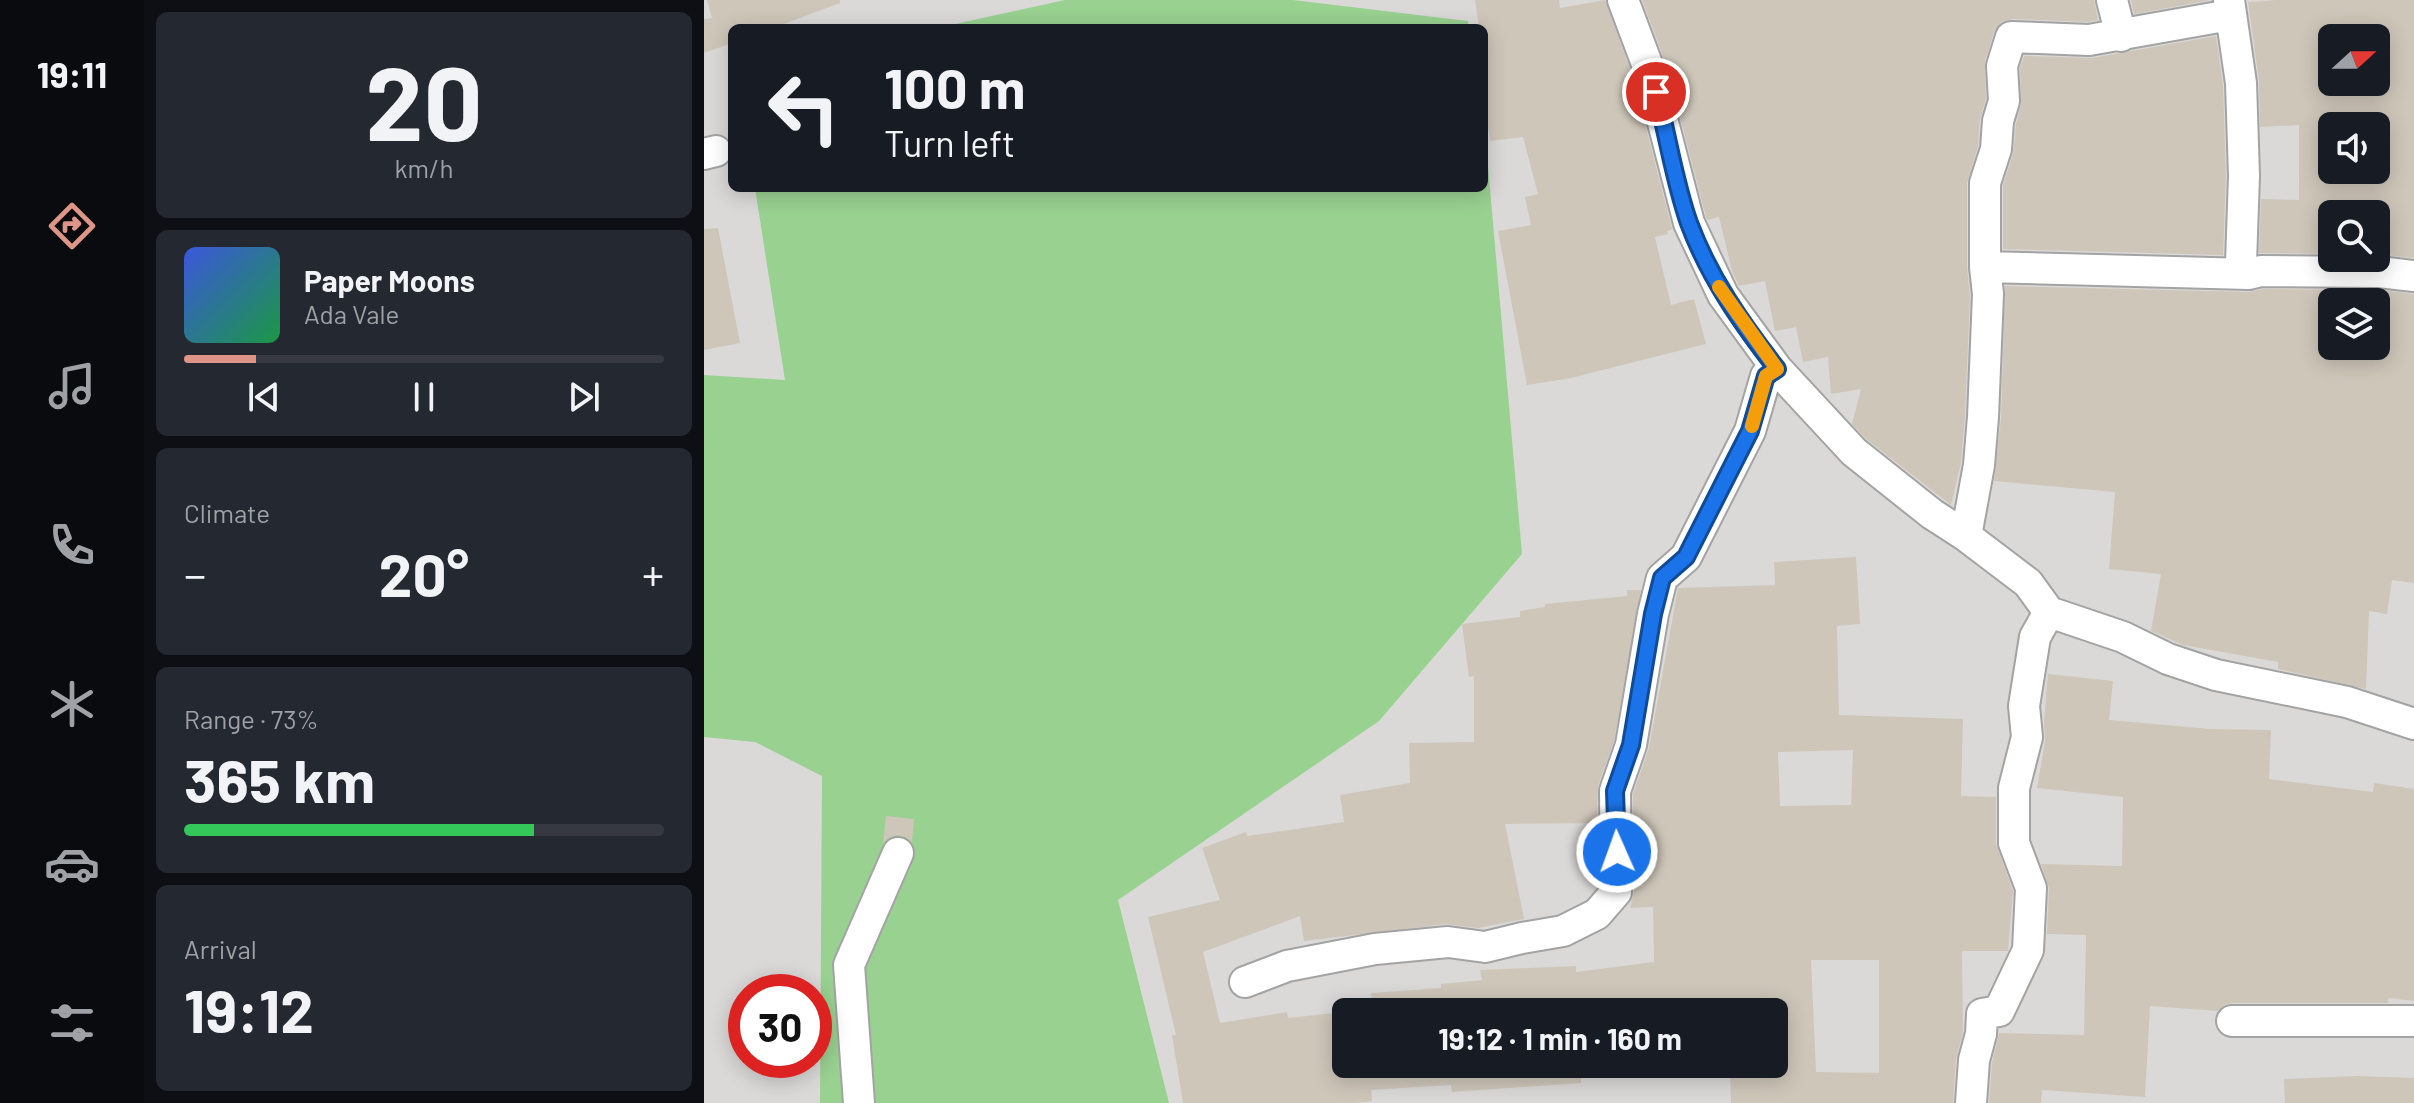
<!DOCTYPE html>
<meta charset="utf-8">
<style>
body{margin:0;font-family:Barlow,sans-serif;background:#242831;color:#f1f3f6;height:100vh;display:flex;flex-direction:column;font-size:30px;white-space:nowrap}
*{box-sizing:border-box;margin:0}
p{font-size:26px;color:#9ea1a6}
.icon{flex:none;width:44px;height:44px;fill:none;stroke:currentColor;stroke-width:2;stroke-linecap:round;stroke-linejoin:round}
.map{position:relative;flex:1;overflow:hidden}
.side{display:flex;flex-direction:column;gap:12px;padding:12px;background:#0d0f14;width:560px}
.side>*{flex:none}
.banner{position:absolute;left:24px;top:24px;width:760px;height:168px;border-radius:12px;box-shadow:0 4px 20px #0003;background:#171b24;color:#f1f3f6;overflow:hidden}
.needle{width:52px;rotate:69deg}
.fabs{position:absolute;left:1614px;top:24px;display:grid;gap:16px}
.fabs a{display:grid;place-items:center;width:72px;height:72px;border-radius:12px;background:#171b24;box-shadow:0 4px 20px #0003;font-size:40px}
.speed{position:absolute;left:24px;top:974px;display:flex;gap:16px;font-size:40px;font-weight:700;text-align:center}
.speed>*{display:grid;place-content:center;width:104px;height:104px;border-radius:50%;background:#171b24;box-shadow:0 4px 20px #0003;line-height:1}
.speed .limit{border:12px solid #d22;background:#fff;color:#111}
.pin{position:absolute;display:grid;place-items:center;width:68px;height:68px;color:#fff;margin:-34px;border:4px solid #fff;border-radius:50%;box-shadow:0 2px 8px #0007}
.me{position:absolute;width:88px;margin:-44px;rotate:358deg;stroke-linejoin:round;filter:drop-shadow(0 0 6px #0008)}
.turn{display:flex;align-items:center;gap:28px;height:168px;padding:0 24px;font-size:36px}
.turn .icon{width:104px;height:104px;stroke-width:2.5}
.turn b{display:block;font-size:56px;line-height:68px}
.big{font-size:60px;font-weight:700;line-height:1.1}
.side .card{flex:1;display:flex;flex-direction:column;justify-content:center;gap:12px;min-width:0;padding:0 28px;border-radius:12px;background:#242831}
.side .dial{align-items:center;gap:0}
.dial b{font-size:104px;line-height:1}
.song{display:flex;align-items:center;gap:24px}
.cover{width:96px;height:96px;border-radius:12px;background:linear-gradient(135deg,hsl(230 70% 55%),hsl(140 70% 35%))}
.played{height:8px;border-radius:4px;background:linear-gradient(90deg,#de9487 15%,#363941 15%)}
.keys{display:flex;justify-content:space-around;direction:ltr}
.heat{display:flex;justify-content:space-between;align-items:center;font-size:44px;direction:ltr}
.charge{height:12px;border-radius:6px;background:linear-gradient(90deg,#34c759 73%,#363941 0)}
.trip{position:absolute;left:628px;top:998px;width:456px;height:80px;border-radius:12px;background:#171b24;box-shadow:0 4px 20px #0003;font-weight:700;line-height:80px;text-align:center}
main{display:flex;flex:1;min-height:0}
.menu{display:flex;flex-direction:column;width:144px;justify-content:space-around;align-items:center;background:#090b0e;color:#9ea1a6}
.menu .icon{width:56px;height:56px}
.menu .current{color:#de9487}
.menu b{font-size:36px;color:#f1f3f6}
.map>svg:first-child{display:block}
.residential{fill:#dad9d8;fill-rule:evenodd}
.forest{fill:#99d191}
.building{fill:#cec6b9;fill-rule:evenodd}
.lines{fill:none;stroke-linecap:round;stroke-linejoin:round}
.minor-casing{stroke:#a3a3a3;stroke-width:34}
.minor{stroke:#fff;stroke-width:30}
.route-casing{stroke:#114b97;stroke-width:20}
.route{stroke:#1a73e8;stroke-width:14}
.slow{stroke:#f59e0b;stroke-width:14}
</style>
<main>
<nav class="menu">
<b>19:11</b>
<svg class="icon current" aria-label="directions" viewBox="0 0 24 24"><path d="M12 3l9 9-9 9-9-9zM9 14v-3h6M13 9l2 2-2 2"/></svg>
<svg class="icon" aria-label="music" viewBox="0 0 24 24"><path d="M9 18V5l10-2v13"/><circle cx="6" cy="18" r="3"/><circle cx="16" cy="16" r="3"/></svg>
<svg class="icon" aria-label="phone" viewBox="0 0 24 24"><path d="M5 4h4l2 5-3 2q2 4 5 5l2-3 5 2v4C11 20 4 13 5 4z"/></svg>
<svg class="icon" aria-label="climate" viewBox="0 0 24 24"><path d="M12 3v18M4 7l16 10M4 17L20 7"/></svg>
<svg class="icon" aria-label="car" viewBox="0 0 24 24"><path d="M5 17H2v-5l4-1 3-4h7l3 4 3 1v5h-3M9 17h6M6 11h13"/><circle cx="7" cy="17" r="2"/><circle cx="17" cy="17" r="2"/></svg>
<svg class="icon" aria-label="filters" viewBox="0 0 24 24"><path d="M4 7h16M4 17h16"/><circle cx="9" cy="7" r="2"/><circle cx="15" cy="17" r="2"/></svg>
</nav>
<section class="side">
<div class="card dial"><b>20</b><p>km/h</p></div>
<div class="card">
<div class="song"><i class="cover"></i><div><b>Paper Moons</b><p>Ada Vale</p></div></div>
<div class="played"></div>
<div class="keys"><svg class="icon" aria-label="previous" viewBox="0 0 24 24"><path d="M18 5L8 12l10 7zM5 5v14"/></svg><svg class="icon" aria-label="pause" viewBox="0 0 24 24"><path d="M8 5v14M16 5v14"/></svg><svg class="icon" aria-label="next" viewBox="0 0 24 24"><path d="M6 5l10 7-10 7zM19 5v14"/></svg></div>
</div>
<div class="card"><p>Climate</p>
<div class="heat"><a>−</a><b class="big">20°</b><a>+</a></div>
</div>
<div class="card"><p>Range · 73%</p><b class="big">365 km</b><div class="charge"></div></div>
<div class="card"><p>Arrival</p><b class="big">19:12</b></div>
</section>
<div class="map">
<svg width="1710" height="1103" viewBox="0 0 1710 1103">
<rect width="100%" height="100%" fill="#eeece0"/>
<!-- residential -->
<path class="residential" d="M0 0H1710V1103H0ZM28 28H780V188H28ZM1628 38H1672V82H1628ZM1628 126H1672V170H1628ZM1628 214H1672V258H1628ZM1628 302H1672V346H1628ZM42 992H110V1060H42ZM642 1012H1070V1064H642Z"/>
<!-- forest -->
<path class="forest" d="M361 0H589L764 21 765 28H233Z
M780 120 818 554 675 721 414 900 465 1103H116L118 776 51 742 0 737V375L81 380 51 188H780Z"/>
<!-- building -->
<path class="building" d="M3 0H136V3L69 28H28V43L0 53V19L8 18Z
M771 0H855L856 8 901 0 929 77 968 229 963 231 964 234 951 237 967 305 990 299 1002 344 867 378 823 385 794 231 827 225 821 197 834 194 819 137 786 141 780 98V28H775Z
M938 0H1390L1394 20 1384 22 1308 19 1297 22 1290 32 1281 61 1282 99 1276 119 1274 146 1263 183V267L1266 295 1261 416 1257 463 1247 505 1162 439 1148 424 1157 389 1127 394 1124 357 1099 362 1092 327 1071 331 1061 281 1035 286 1028 271 1015 217 1003 220 1002 217 963 67Z
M1427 0H1507L1430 14Z
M1572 0H1710V258L1672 254V214H1628V254L1555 253 1557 199 1595 200V125L1556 127 1555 81 1544 2ZM1628 38H1672V82H1628ZM1628 126H1672V170H1628Z
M1512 36 1519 85 1522 176 1519 255 1299 249V186L1309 154 1312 124 1317 106 1316 68 1320 56 1388 58Z
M14 228 36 343 0 350V229Z
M1301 286 1545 292 1559 289 1674 290 1710 294V583L1688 580 1683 614 1665 611 1662 689 1574 669V662L1479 645 1447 631 1457 574 1405 569 1411 492 1290 481 1297 418ZM1628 302H1672V346H1628Z
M1152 557 1156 624 1133 626 1135 715 1259 719 1257 796 1292 797V844L1309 891 1304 951H1258L1259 1032 1252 1059 1249 1103H1027L1026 1067H1070V1012H642V1064H946L877 1073V1083L748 1092 747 1085 667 1090 668 1101 653 1103H479L468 1035H472L444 917 516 900 498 848 542 832 543 836 640 822 636 795 706 783 705 743 770 742V676L765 677 758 624 816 617V611L841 607V604L923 596V590H937L910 741 894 786 893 823 801 824 820 919 774 928 742 924 600 941 596 916 499 952 516 1023 583 1012 584 1018 668 1009 667 993 737 988V984L778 980 776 970 872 966V972L950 962 949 907 926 908 930 892 929 794 945 748 974 588 1071 585 1070 562ZM1149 750 1147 805 1076 806 1074 752ZM1107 960H1175V1073L1112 1072Z
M1344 674 1409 681 1405 720 1506 729 1567 730 1565 779 1669 792 1670 783 1710 789V1001L1684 998V1003H1528L1520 1005 1514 1011 1446 1006 1441 1097 1338 1090 1337 1103H1285L1288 1063 1295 1033 1380 1035 1382 935 1343 934 1345 888 1337 864 1418 866 1419 797 1333 788 1341 741 1340 721Z
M182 816 210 819 208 842 202 837 193 835 184 838 179 844Z
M1654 1076 1710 1078V1103H1581L1580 1079Z"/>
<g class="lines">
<!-- minor casing -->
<g class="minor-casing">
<path id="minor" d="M919 0 946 72 985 223 1019 295 1073 369 1150 452 1228 514 1262 536 1324 583 1345 612 1419 637 1464 659 1512 675 1643 702 1710 724
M1408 0 1417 36
M1525 0 1537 83 1540 176 1537 263 1545 274
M0 154 12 151
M1281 267 1545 274 1557 271 1675 272 1710 276
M1262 536 1275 465 1279 417 1284 294 1281 267V183L1292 149 1294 121 1300 101 1298 66 1307 37 1385 40 1526 15
M541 982 583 966 671 949 744 942 781 947 818 938 859 931 893 914 912 892 911 791 927 745 949 614 958 578 982 557 1046 431 1062 376 1073 369
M1528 1021H1710
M155 1103 145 965 194 853
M1267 1103 1270 1060 1277 1034 1278 1014 1295 1011 1324 950 1327 888 1310 843V788L1323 737 1320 706 1331 637 1345 612"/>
</g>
<!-- minor -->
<use href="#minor" class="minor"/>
</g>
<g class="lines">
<!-- route casing -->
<g class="route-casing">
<path id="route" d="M913 852 911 791 927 745 949 614 958 578 982 557 1046 431 1062 376 1073 369C1038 324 1005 277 985 223 970 181 964 136 952 92"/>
</g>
<!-- route -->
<use href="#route" class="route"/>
<!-- slow -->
<path class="slow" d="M1015 287 1073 369 1062 376 1048 426"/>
</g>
</svg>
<div class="fabs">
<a><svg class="needle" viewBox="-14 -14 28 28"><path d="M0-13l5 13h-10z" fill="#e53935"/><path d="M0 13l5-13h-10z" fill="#9ea1a6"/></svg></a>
<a><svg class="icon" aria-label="sound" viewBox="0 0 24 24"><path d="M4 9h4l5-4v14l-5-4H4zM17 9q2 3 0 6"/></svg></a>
<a><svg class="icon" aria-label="search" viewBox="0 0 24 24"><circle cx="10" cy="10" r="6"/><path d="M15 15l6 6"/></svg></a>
<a><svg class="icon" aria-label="layers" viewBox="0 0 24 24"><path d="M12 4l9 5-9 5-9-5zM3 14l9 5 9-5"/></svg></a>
</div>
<div class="speed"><div class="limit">30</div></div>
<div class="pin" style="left:952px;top:92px;background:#d93025"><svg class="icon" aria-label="arrive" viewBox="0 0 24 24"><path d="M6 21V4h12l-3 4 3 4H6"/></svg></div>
<svg class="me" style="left:913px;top:852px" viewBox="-20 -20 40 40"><circle r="17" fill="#1a73e8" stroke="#fff" stroke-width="3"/><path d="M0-11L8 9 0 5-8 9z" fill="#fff"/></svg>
<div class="trip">19:12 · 1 min · 160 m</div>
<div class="banner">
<div class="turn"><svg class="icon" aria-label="left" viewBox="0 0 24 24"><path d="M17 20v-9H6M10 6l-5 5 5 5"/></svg><div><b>100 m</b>Turn left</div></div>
</div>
</div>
</main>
